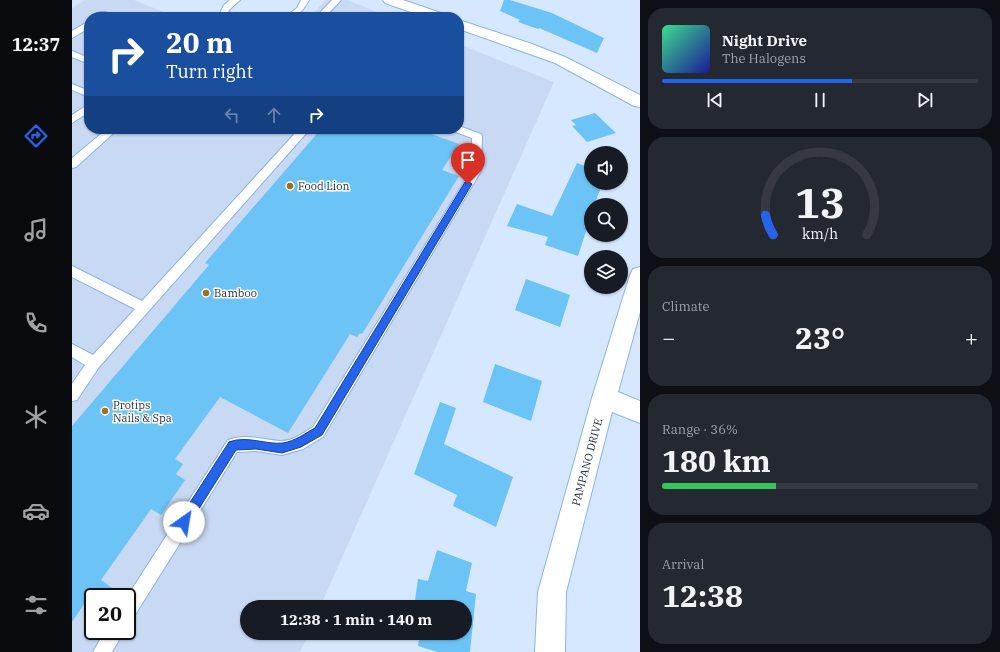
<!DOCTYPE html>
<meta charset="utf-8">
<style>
body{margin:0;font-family:"IBM Plex Serif",serif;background:#242831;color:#f1f3f6;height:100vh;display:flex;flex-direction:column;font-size:15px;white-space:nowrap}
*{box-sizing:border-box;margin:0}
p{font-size:13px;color:#9ea1a6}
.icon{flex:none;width:22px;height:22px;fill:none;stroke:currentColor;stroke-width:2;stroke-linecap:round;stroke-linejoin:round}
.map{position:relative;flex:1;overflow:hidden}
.panel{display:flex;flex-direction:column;gap:8px;padding:8px;background:#0d0f14;width:360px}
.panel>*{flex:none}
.top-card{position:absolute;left:12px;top:12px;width:380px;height:122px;border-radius:16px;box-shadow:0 1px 3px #0004;background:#1a4fa0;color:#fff;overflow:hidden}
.controls{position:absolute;left:512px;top:146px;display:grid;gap:8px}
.controls a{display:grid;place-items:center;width:44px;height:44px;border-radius:50%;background:#171b24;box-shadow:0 1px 3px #0004;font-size:20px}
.speed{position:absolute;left:12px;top:588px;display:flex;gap:8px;font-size:20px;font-weight:700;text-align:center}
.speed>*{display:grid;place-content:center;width:52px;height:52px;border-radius:50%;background:#171b24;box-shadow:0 1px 3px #0004;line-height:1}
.speed .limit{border:2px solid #111;border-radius:6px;background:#fff;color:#111}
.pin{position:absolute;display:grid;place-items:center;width:34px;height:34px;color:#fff;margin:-41px -17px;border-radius:50% 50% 50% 0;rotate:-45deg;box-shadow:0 0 4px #0007}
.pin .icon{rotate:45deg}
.me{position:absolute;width:44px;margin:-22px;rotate:32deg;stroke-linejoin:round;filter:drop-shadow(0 0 3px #0008)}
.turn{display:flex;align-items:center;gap:14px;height:84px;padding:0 16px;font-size:18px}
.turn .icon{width:52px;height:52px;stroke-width:2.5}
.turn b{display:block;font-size:28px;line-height:34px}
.lanes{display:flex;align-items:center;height:38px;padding:0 16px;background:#0003;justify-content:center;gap:20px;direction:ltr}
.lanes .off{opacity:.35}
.big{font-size:30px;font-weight:700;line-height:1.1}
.panel .widget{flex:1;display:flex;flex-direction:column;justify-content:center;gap:6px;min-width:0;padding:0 14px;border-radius:16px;background:#242831}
.panel .dial{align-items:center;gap:0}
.dial svg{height:104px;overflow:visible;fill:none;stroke:#363941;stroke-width:7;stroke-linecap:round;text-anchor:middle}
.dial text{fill:#f1f3f6;stroke:none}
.song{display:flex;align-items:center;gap:12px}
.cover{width:48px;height:48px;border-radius:6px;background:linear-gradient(135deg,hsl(150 70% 55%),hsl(240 70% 35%))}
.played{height:4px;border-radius:2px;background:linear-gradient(90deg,#2563eb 60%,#363941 60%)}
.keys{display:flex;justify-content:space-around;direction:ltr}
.heat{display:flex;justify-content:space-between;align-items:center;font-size:22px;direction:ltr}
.charge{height:6px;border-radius:3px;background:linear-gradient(90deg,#34c759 36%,#363941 0)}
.trip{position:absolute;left:168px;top:600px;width:232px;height:40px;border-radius:20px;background:#171b24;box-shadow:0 1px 3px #0004;font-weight:700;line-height:40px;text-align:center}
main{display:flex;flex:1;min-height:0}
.tab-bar{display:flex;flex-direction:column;width:72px;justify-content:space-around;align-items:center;background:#090b0e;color:#9ea1a6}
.tab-bar .icon{width:28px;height:28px}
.tab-bar .active{color:#2563eb}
.tab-bar b{font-size:18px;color:#f1f3f6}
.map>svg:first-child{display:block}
.built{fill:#c8d9f3;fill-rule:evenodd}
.building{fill:#6cc3f6}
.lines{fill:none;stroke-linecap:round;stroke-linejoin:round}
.lane-casing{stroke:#8ab3eb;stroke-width:2}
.street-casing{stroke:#8ab3eb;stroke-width:2}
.secondary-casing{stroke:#8ab3eb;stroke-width:2}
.lane{fill:#fff;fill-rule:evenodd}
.street{fill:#fff;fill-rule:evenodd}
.secondary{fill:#fff;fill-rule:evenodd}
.route{fill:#2563eb;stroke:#184099}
.poi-dot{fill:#9e7021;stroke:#fff;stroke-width:1.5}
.labels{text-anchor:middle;stroke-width:3;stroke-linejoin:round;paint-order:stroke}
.poi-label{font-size:11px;fill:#1c2c43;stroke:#fff;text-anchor:start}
.street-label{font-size:11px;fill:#1c2c43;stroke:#fff}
</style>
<main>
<nav class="tab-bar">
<b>12:37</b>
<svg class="icon active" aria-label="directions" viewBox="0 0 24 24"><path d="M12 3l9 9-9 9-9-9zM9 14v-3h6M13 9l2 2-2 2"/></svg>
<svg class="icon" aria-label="music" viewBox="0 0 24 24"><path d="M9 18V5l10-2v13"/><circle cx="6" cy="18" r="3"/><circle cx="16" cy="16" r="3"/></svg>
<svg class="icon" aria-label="phone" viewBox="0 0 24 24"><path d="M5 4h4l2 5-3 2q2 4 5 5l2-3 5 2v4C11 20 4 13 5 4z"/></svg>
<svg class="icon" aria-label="climate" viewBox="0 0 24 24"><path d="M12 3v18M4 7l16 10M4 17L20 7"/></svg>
<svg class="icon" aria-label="car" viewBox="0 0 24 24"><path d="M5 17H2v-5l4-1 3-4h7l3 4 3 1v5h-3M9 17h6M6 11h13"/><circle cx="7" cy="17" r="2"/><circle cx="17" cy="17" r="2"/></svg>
<svg class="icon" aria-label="filters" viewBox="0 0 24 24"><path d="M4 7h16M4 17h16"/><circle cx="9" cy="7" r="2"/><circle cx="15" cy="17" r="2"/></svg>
</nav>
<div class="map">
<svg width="568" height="652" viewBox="0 0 568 652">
<rect width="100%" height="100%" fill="#d6e8ff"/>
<!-- built -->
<path class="built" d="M13 0H62L104 17H17V129H387V44L482 82 248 607H175V633H237L228 652H0V8ZM21 597H55V631H21Z
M254 0H275L318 17H237Z"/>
<!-- building -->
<path class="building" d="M432 0H438L480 13 532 38 525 53 467 28 466 29 446 22 448 20 428 11Z
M523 113 544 133 515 142 500 126 504 125 499 120Z
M249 129H346L387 144 370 170 387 176 290 334 288 333 285 337 278 334 216 433 148 397 103 459 111 464 104 474 113 480 89 515 79 509 29 580 52 597H21V611L12 604 0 622V426L137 265 133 263Z
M505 163 519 168V183H531L522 205H519V211L512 227 515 228 506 256 473 245 476 237 435 226 445 204 480 216Z
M454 279 498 295 488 327 443 310Z
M423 364 470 381 459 421 411 402Z
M368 402 384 408 372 444 441 477 424 527 381 506 385 495 342 474Z
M365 550 400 563 394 591 404 594 398 652H366L346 646 348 633H393V607H342L346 579 356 581Z"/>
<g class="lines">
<!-- lane casing -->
<g class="lane-casing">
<path id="lane" d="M158 0H168L156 11 164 17H154L148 13 152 5Z
M229 0H237C231 11 226 17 213 17L225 8Z
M260 0H269L253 17H244Z
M28 12H34L43 17H23Z
M17 21V28L0 38V31Z
M0 51 17 58V64L0 57Z
M0 84 17 91V97L0 90Z
M17 104V112L0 123V115Z
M387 126 409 134 410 136 409 171 251 437 231 449 210 455 184 451 165 452 61 618 55 621V597L156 440C173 433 191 440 209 441 221 441 231 433 241 427L399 171 400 138 381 131 380 129H387Z
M35 129H46L4 167 0 168V158Z
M227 129H238L27 367 5 400 0 401V384L13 365 0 357V344L21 355 63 309 0 277V266L70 301Z
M33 631H52L40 652H21Z"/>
</g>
<!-- street casing -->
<g class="street-casing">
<path id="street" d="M568 267V312L546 392 568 401V423L540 412 494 592 493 652H463L466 592 520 398 558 275 561 269Z"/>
</g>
<!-- secondary casing -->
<g class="secondary-casing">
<path id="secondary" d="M311 0H331L372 14 374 17H353L313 3Z
M387 20 460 44 493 57 568 95V107L562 106 483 63 387 29Z"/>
</g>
<!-- lane -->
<use href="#lane" class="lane"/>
<!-- street -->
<use href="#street" class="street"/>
<!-- secondary -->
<use href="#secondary" class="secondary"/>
</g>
<!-- route -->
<path class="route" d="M396 181 400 184 250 435 229 447 210 453 184 449 164 450 116 526 112 528 108 526 106 522 108 518 157 442C175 435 194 445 211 443 223 441 232 434 243 428L393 182Z"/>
<!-- markers -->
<g class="poi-dot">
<circle cx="218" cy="186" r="4"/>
<circle cx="134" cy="293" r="4"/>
<circle cx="33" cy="411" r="4"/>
</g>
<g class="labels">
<!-- poi labels -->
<g class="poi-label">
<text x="226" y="190">Food Lion</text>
<text x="142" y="297">Bamboo</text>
<text x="41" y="409">Protips<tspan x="41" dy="13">Nails &amp; Spa</tspan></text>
</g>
<!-- street labels -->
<g class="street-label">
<text transform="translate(515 462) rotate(-75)" y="4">PAMPANO DRIVE</text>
</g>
</g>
</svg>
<div class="controls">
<a><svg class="icon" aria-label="sound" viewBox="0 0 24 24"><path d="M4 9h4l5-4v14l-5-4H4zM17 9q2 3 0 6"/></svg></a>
<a><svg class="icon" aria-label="search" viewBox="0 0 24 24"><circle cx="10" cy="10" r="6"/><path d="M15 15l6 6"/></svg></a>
<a><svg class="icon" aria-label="layers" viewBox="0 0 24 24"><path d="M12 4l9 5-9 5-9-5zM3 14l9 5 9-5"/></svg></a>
</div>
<div class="speed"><div class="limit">20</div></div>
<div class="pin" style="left:396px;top:184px;background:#d93025"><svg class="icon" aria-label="arrive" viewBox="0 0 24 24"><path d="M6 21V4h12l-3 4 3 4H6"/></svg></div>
<svg class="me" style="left:112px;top:522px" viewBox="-20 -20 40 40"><circle r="19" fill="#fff"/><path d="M0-13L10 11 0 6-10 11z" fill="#2563eb"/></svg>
<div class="trip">12:38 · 1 min · 140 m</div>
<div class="top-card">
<div class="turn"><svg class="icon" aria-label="right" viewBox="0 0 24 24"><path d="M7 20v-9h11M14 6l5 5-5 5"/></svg><div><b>20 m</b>Turn right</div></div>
<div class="lanes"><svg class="icon off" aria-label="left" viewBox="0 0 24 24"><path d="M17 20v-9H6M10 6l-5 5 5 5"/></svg><svg class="icon off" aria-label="ahead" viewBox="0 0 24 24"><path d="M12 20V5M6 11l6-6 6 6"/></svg><svg class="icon" aria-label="right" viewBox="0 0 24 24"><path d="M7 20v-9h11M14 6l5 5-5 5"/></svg></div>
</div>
</div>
<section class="panel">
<div class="widget">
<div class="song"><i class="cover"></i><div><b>Night Drive</b><p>The Halogens</p></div></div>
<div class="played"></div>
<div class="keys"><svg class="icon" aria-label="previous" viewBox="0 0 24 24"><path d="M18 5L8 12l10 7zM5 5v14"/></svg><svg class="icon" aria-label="pause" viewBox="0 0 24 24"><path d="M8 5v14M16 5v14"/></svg><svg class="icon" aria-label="next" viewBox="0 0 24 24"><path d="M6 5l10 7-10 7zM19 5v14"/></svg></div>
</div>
<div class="widget dial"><svg viewBox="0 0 100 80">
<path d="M14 69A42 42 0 1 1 86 69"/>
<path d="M14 69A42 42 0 0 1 8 54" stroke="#2563eb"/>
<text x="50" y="56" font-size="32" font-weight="700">13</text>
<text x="50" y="72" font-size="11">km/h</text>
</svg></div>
<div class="widget"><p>Climate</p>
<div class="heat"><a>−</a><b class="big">23°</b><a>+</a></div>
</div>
<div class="widget"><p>Range · 36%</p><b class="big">180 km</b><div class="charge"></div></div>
<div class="widget"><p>Arrival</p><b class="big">12:38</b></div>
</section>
</main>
